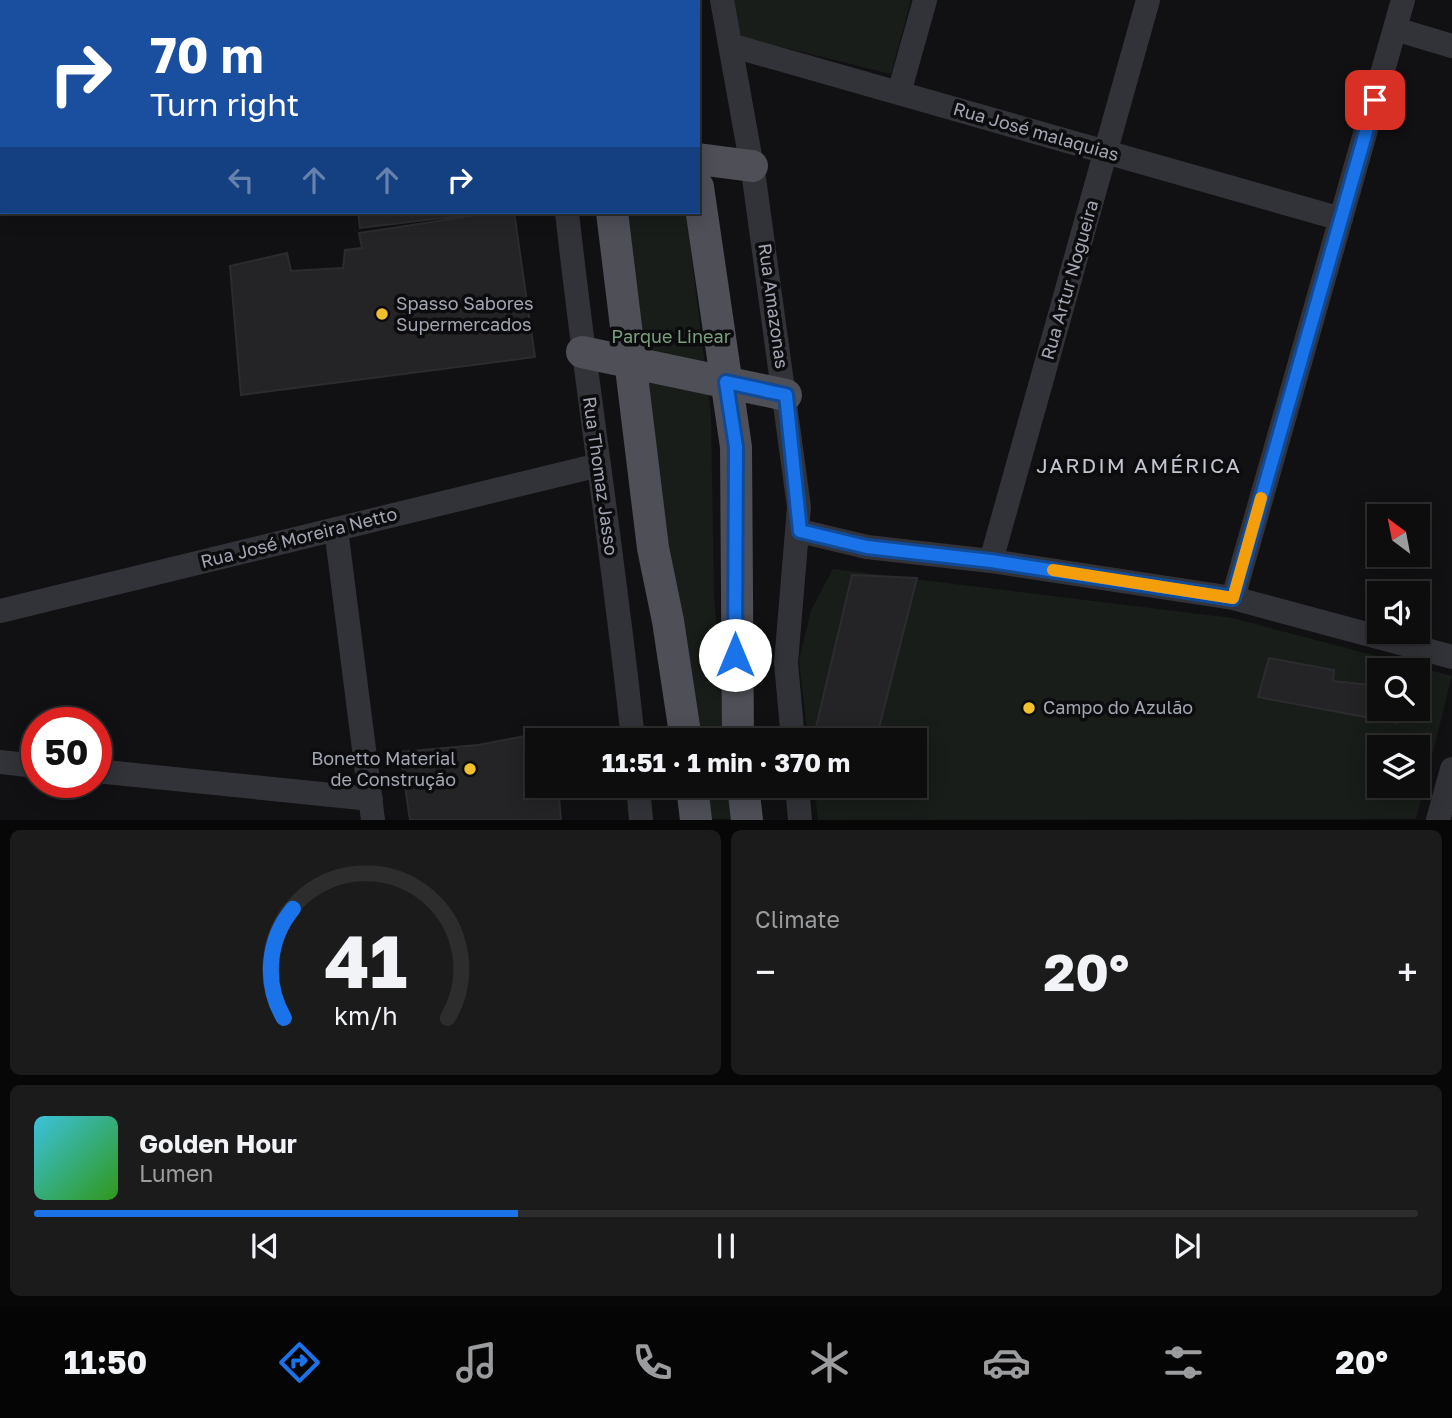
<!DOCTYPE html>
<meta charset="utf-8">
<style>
body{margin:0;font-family:"Golos Text",sans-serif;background:#1b1b1c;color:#f1f3f6;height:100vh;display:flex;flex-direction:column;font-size:26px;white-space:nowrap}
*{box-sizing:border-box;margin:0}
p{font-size:23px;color:#9a9c9e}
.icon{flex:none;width:38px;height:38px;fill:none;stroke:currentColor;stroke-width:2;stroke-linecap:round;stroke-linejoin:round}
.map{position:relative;height:820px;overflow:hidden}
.details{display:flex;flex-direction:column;gap:10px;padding:10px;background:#070708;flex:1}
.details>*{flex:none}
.hud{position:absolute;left:0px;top:0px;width:700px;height:214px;box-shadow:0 4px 18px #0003,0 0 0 2px #2d2d2e;background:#1a4fa0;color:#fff;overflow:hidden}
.needle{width:46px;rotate:328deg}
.controls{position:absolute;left:1367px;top:504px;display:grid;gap:14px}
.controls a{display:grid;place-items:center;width:63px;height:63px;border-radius:0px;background:#0d0d0e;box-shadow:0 4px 18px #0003,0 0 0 2px #2d2d2e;font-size:35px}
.speed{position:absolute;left:21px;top:707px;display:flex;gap:14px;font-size:35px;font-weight:700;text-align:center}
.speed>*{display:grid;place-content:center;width:91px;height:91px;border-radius:50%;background:#0d0d0e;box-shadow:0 4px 18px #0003,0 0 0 2px #2d2d2e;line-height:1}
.speed .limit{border:10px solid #d22;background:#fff;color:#111}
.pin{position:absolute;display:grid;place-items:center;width:60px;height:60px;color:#fff;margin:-30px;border-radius:14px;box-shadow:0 4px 10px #0006}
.me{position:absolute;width:77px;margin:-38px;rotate:0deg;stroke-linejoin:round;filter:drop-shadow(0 0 5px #0008)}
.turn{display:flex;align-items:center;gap:24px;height:147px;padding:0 35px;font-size:32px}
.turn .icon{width:91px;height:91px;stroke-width:2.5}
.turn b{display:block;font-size:49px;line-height:60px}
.lanes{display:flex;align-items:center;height:66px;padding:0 35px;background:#0003;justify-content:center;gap:35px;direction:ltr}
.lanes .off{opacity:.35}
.big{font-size:52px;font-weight:700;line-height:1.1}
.details .card{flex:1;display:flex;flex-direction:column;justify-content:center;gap:10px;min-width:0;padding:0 24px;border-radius:10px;background:#1b1b1c}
.details .dial{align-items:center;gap:0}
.dial svg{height:182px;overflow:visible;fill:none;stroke:#2d2d2e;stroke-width:7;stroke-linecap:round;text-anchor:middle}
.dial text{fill:#f1f3f6;stroke:none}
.song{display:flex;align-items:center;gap:21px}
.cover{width:84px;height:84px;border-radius:10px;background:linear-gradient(135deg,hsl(190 70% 55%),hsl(110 70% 35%))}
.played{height:7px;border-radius:4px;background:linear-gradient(90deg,#1a73e8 35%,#2d2d2e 35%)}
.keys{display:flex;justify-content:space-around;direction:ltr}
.heat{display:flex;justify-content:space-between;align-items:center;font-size:38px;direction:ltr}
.details .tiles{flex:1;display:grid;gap:10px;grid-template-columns:1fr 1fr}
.card:last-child{grid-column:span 2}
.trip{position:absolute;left:525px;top:728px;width:402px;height:70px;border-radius:0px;background:#0d0d0e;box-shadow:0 4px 18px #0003,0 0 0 2px #2d2d2e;font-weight:700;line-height:70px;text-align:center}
.tab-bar{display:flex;height:112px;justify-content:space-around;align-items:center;background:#050506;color:#9a9c9e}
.tab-bar .icon{width:49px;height:49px}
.tab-bar .selected{color:#1a73e8}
.tab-bar b{font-size:32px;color:#f1f3f6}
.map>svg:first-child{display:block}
.green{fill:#181d19;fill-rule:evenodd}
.building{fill:#242427;stroke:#2c2b2f;stroke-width:2}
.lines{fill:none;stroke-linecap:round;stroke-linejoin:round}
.minor{stroke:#323338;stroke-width:24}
.major{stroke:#4e4f57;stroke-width:32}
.route-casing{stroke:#114b97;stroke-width:18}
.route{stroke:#1a73e8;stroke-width:12}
.slow{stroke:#f59e0b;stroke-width:12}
.poi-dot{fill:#f1c02b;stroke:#0c0c0e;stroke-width:2.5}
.labels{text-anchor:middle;stroke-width:7;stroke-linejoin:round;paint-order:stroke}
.street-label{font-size:18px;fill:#a3a6b3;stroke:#0c0c0e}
.poi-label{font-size:18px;fill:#a3a6b3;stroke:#0c0c0e;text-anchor:start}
.park-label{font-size:18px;fill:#799f7f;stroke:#0c0c0e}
.quarter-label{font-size:21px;letter-spacing:2px;fill:#c3c6d0;stroke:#0c0c0e}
</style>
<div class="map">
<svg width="1452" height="820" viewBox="0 0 1452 820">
<rect width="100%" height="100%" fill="#111113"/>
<!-- green -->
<path class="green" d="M733 0H911L891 74 738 36Z
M625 212H686L711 414 714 596 727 740H693Z
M833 569 1232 618 1452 676 1416 819 818 820 814 786H915V740H808L799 660 811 610ZM1379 670H1418V709H1379ZM1379 747H1418V786H1379Z
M698 786H731L734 819H702Z"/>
<!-- building -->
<path class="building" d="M358 212H493L360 228Z
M497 212H514L535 357 241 395 230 266 287 253 291 271 343 268 345 250 362 248 359 233Z
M852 575 917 578 876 740H813Z
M1269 658 1334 670 1333 681 1379 686V709H1400L1397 723 1258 697Z
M552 731 553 740H537V786H558L561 820H410L400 752 478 745Z"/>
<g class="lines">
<!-- minor -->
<path class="minor" d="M546 0V2
M722 0 754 178 799 507 786 663 793 740
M1395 29 1452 46
M730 45 1341 219
M899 93 925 0
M567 212C586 388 615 564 633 740
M336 529 373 820
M800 531 867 547 991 561 1233 598 1452 657
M991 561 1148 0
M1233 598 1403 0
M0 611 599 465
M0 762 37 766
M96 771 371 799
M638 786 641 820
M797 786 800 820
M1438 820 1452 769"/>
<!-- major -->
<path class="major" d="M590 0V2
M665 0V2
M698 159 752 166
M698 187 736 447 738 740
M612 212 653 548 668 621 686 740
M582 352 786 395
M692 786 696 820
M743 786 747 820"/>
</g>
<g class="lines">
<!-- route casing -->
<g class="route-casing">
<path id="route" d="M735 655 736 447 726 382 786 395 800 531 867 547 991 561 1233 598 1375 100"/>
</g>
<!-- route -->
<use href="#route" class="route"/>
<!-- slow -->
<path class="slow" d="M1053 570 1233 598 1261 498"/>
</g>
<!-- markers -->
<g class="poi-dot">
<circle cx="382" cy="314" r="7"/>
<circle cx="1029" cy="708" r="7"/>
<circle cx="470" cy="769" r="7"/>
</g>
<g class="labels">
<!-- street labels -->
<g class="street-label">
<text transform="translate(1036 132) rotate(16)" y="6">Rua José malaquias</text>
<text transform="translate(1070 280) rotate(-74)" y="6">Rua Artur Nogueira</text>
<text transform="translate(773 306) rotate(82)" y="6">Rua Amazonas</text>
<text transform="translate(600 476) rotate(82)" y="6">Rua Thomaz Jasso</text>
<text transform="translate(299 538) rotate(-14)" y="6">Rua José Moreira Netto</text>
</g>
<!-- poi labels -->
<g class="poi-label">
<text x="396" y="310">Spasso Sabores<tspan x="396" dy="21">Supermercados</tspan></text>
<text x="1043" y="714">Campo do Azulão</text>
<text x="456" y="765" text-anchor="end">Bonetto Material<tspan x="456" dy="21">de Construção</tspan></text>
</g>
<!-- park labels -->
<g class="park-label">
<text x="671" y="343">Parque Linear</text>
</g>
<!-- quarter labels -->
<g class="quarter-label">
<text x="1139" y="473">JARDIM AMÉRICA</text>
</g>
</g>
</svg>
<div class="controls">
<a><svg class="needle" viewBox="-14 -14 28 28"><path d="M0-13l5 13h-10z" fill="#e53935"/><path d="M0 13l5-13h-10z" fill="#9a9c9e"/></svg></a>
<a><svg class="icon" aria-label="sound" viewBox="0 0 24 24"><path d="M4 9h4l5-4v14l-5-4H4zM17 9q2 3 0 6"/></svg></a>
<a><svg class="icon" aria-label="search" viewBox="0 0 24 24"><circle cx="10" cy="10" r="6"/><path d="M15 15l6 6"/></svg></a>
<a><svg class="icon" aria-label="layers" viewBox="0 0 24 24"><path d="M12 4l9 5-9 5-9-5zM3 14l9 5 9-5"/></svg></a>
</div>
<div class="speed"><div class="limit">50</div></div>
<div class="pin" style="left:1375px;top:100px;background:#d93025"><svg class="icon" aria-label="arrive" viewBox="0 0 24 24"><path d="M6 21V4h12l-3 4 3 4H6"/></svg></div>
<svg class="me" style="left:735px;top:655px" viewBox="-20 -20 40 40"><circle r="19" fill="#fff"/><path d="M0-13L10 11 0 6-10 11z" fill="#1a73e8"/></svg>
<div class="trip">11:51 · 1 min · 370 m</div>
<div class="hud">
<div class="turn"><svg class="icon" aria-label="right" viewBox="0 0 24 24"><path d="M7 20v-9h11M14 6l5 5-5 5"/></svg><div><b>70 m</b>Turn right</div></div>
<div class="lanes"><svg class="icon off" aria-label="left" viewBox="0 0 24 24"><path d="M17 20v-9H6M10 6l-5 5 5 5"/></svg><svg class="icon off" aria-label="ahead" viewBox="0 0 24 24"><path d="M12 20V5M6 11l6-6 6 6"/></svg><svg class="icon off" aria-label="ahead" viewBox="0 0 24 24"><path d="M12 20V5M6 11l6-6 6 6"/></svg><svg class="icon" aria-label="right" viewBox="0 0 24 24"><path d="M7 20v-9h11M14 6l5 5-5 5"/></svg></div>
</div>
</div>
<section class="details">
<div class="tiles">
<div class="card dial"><svg viewBox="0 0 100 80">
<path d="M14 69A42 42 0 1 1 86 69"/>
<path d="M14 69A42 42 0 0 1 18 21" stroke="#1a73e8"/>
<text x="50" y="56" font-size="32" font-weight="700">41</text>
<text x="50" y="72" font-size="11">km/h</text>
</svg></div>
<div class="card"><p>Climate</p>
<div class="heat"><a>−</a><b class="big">20°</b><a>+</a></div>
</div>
<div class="card">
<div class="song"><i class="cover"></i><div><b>Golden Hour</b><p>Lumen</p></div></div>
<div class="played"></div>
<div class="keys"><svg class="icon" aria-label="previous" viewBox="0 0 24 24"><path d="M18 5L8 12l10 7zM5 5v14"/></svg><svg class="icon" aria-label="pause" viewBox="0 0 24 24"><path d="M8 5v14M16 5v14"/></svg><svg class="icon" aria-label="next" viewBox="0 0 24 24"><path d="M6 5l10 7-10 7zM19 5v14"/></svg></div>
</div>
</div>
</section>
<nav class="tab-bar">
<b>11:50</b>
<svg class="icon selected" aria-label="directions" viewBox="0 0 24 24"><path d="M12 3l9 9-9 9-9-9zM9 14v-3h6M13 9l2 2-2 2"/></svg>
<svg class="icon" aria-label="music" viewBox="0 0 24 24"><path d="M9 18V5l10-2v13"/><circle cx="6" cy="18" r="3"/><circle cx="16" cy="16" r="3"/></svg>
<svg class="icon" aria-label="phone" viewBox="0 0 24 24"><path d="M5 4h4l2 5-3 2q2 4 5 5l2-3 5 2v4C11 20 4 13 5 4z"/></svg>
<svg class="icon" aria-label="climate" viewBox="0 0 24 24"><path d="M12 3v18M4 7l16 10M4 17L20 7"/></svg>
<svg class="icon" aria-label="car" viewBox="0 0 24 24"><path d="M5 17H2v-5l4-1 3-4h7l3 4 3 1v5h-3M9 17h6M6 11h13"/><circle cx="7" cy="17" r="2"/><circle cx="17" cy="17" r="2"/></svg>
<svg class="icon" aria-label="filters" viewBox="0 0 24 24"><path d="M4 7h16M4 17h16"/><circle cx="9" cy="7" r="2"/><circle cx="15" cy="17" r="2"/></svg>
<b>20°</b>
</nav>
